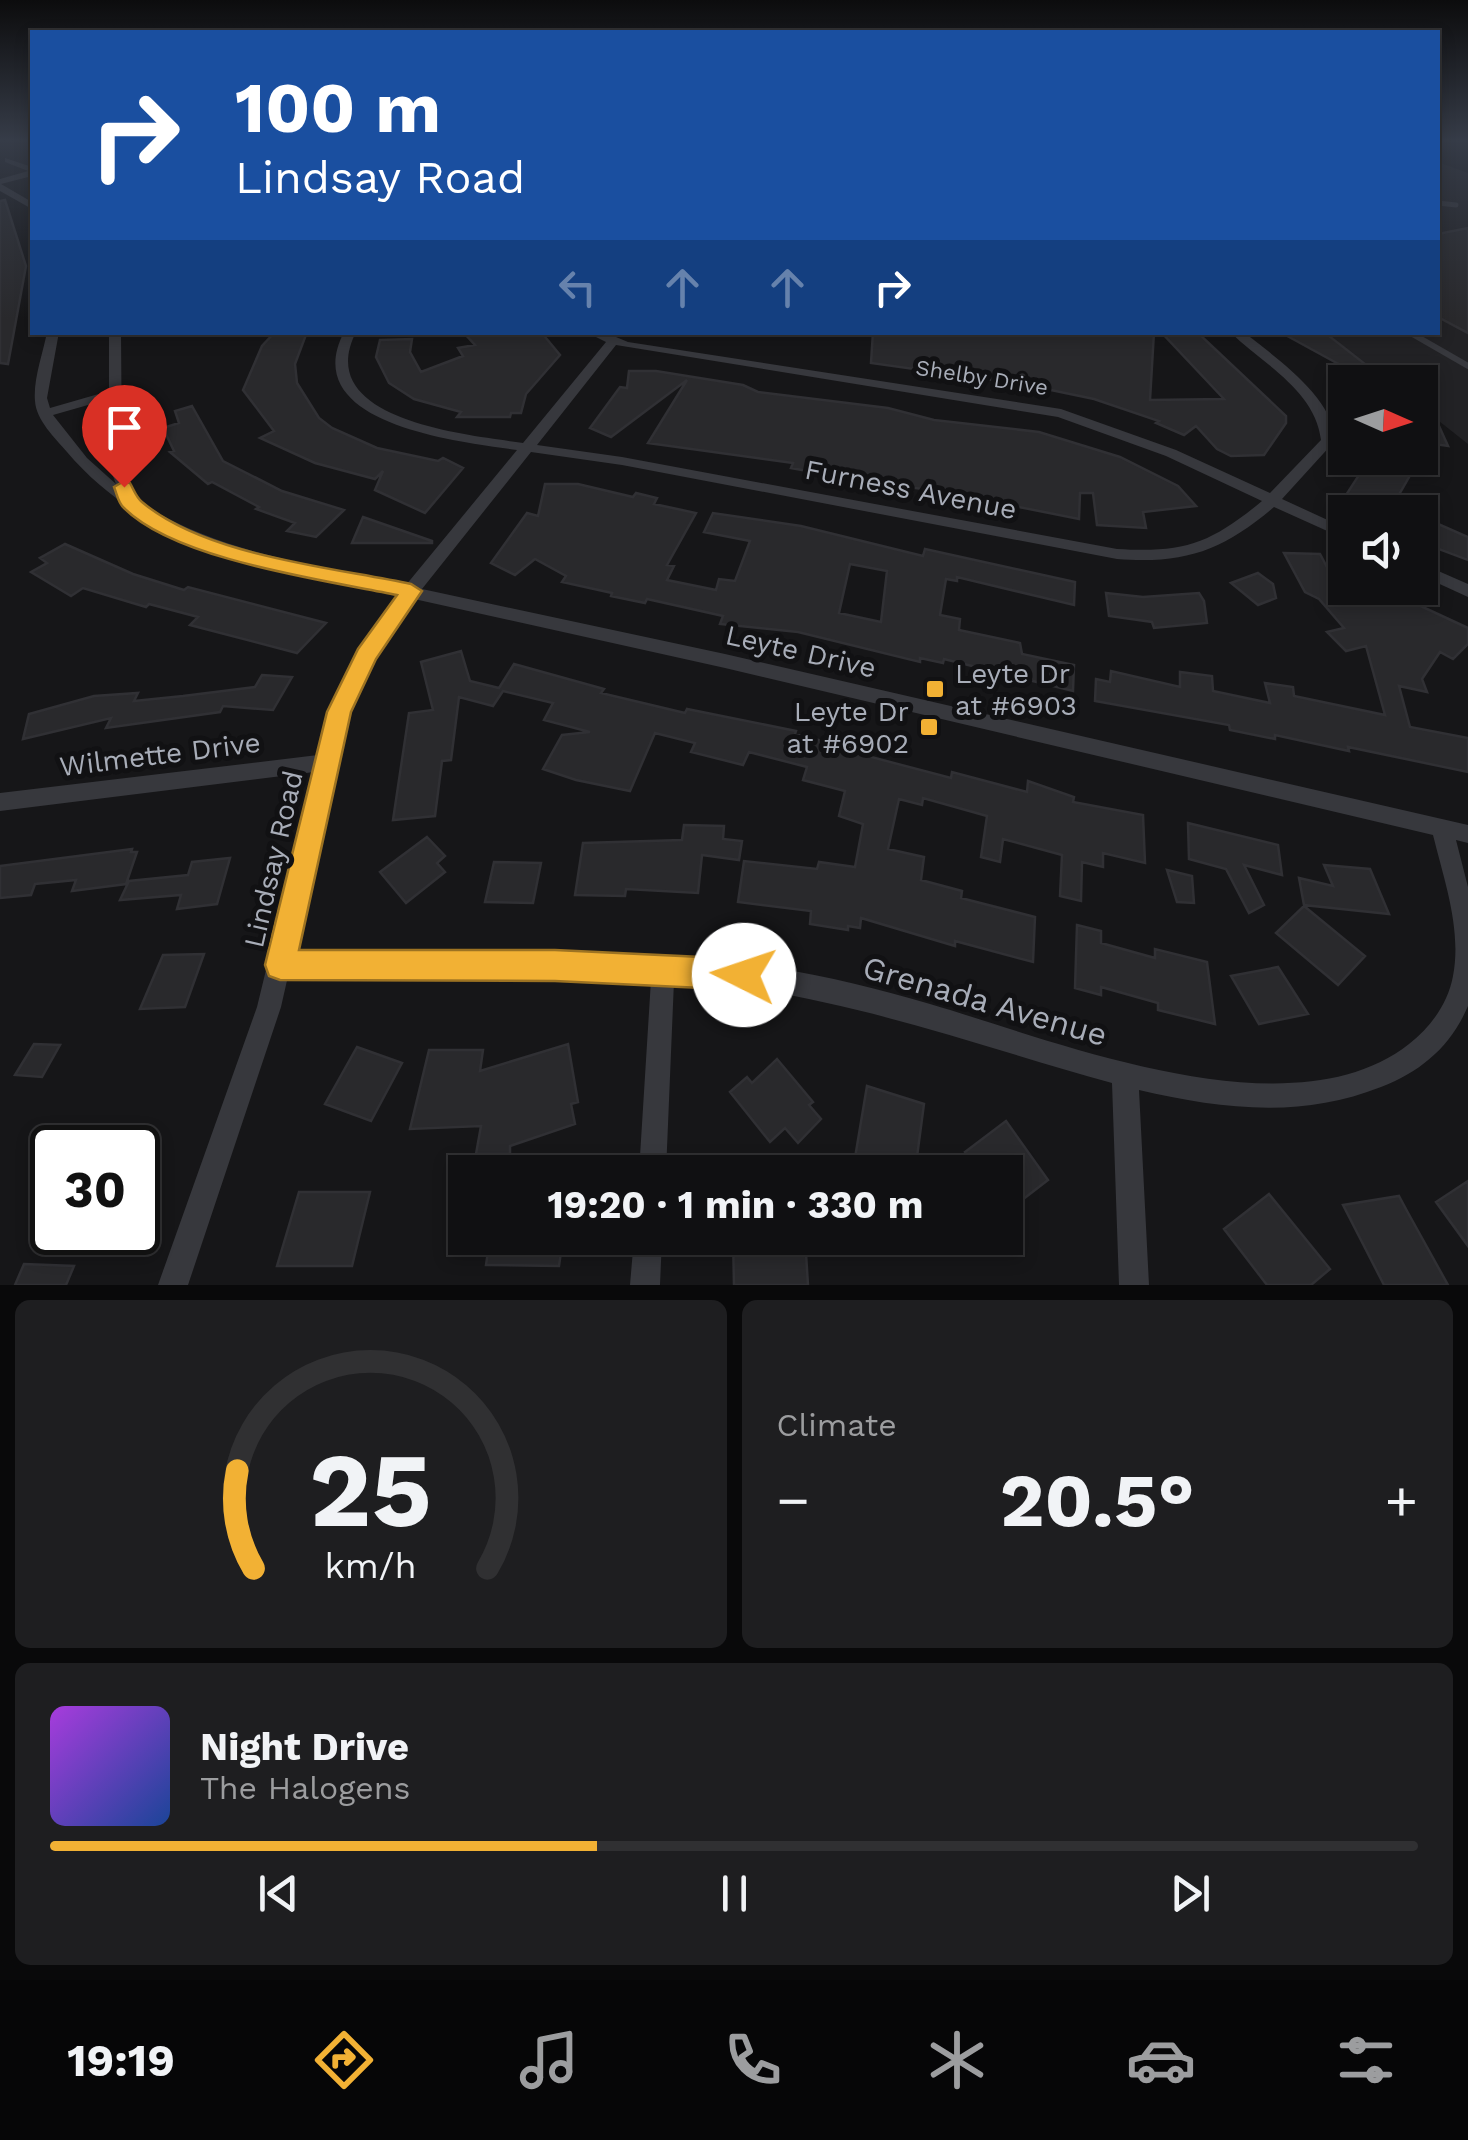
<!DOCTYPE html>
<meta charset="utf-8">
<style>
body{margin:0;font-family:"Work Sans",sans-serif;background:#1e1e20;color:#f1f3f6;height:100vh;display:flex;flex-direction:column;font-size:38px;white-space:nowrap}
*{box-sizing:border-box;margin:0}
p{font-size:32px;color:#9c9d9f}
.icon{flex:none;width:55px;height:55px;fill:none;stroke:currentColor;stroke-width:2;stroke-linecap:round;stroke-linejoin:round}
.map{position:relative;height:1285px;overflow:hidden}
.side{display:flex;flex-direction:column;gap:15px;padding:15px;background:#09090a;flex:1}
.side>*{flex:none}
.top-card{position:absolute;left:30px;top:30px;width:1410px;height:305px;border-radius:0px;box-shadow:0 5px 15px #0003,0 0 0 2px #303032;background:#1a4fa0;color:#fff;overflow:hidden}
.needle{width:65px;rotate:93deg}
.buttons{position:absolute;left:1328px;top:365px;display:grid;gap:20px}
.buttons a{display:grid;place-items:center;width:110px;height:110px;border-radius:0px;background:#101012;box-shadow:0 5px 15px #0003,0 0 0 2px #303032;font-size:50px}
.speed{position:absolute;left:30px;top:1125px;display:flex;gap:20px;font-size:50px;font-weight:700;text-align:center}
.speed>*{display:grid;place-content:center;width:130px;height:130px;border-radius:50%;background:#101012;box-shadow:0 5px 15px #0003,0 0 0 2px #303032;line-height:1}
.speed .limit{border:5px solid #111;border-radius:15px;background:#fff;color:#111}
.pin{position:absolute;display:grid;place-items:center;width:85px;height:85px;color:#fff;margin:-102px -42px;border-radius:50% 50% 50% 0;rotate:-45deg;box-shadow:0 0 10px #0007}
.pin .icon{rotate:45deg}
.me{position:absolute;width:110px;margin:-55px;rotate:274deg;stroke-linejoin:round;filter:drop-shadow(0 0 8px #0008)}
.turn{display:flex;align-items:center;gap:35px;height:210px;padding:0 40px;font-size:45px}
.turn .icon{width:130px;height:130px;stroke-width:2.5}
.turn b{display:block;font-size:70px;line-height:85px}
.lanes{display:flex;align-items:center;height:95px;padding:0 40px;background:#0003;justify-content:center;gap:50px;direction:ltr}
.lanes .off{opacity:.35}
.big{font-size:75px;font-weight:700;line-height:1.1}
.side .card{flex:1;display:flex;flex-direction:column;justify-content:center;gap:15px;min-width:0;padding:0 35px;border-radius:15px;background:#1e1e20}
.side .dial{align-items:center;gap:0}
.dial svg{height:260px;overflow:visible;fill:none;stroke:#303032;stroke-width:7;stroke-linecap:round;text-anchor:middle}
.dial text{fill:#f1f3f6;stroke:none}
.song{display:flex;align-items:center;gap:30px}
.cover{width:120px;height:120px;border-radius:15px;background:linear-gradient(135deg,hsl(280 70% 55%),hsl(220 70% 35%))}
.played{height:10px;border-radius:5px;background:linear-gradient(90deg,#f2b134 40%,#303032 40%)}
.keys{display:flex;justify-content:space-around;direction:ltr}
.heat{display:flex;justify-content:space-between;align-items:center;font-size:55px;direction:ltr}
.side .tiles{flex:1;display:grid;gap:15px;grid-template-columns:1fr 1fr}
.card:last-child{grid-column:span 2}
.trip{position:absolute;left:448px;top:1155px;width:575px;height:100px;border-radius:0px;background:#101012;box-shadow:0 5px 15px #0003,0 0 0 2px #303032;font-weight:700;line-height:100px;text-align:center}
.menu{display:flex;height:160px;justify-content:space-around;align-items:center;background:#060607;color:#9c9d9f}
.menu .icon{width:70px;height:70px}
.menu .on{color:#f2b134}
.menu b{font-size:45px;color:#f1f3f6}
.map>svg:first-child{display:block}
.built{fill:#222225}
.building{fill:#29292c;stroke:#303034;stroke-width:2.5;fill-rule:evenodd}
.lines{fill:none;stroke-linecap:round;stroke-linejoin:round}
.lane-far1{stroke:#37383d;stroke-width:5}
.lane{stroke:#37383d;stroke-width:6}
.street{fill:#37383d;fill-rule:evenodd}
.route{fill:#f2b134;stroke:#9d7322;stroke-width:2.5}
.poi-dot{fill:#f2b134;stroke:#111113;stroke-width:4}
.labels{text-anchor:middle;stroke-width:10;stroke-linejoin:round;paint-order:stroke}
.far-street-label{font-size:22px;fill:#a8adb8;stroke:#111113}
.street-label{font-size:28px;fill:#a8adb8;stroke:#111113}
.poi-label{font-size:28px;fill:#a8adb8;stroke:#111113;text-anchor:start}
.near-street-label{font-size:32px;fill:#a8adb8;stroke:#111113}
</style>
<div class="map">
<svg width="1468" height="1285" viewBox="0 0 1468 1285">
<rect width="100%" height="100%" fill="#161618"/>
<!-- built -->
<path class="built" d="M1438 162 1468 173V444L1420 406V382H1390L1327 333 1438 332Z"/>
<!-- building -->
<path class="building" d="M5 200 26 266 8 364 0 363V201Z
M1468 228V333L1438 317V234Z
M275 332H307L295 364 297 383 319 418 332 428 377 448 438 461 443 458 463 468 425 513 375 490 383 471 375 479 315 463 260 438 274 431 243 390 262 346Z
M463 332H541L560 355 526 394 521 413H511L510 417H457L461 412 414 399 389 383 376 357 380 340 412 339 410 352 421 372 463 356 458 348 475 345Z
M873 332H1154L1150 400 1224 399 1161 332H1197L1286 416V423L1264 455 1231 456 1217 449 1196 426 1184 435 1156 423 1159 421 1094 399 1022 384 871 363Z
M1280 332H1324L1374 371 1368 380Z
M629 371H656L743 385 758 392 888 408 934 420 1039 432 1120 457 1178 486 1196 506 1143 512 1146 528 1097 525 1093 493H1080L1079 519 994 502V498L868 482 791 468 793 463 648 443 687 380 611 437 590 428 620 387 627 388Z
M192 406 223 461 282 491 344 510 316 537 287 531 295 523 256 509 259 507 212 482 208 484 170 452 174 451 163 428 179 423 175 411Z
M1420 408 1439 426 1448 446 1420 442Z
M1370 458H1420L1389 512 1346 507V495Z
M545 484H578L633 497 636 493 657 498 654 504 696 513 667 565 674 566 667 580 716 590 719 579 735 581 750 541 704 532 713 513 801 526 923 556 925 549 1075 582 1074 605 957 577V581L946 579 940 615 960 619 959 630 1020 643 1022 654 1074 665 1073 691 944 659 943 663 920 658V662L798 632 720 624 723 616 647 599 645 603 611 596 612 593 562 582 566 576 535 559 515 575 491 563 527 513 538 516ZM850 564 887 571 881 622 839 613Z
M1420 516 1468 537V560L1420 542Z
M363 517 432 541V543H352Z
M65 544 133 574 184 590 188 587 326 623 297 653 190 625 198 617 149 604 146 607 83 588 71 596 31 572 47 563 40 558Z
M1284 553 1320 554 1338 588H1382L1468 628V644L1453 659 1440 652 1422 679 1427 692 1399 686 1410 727 1468 738V772L1348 747 1349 751 1275 735V739L1230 730 1229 725 1095 701 1096 679 1110 682 1111 671 1180 687V672L1212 676 1213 691 1270 703 1265 683 1293 687 1294 696 1385 715 1366 646 1346 651 1327 632 1344 628 1319 599 1305 592Z
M1258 573 1273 584 1276 598 1258 605 1231 583Z
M1106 593 1143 597 1199 593 1204 601 1207 623 1154 628 1152 622 1109 616Z
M461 651 470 681 499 688 514 664 604 689 601 693 685 713 687 709 796 731 795 734 857 750 856 753 951 778 952 772 1027 792 1028 781 1074 797 1073 802 1143 815 1145 863 1103 853V867L1082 862 1081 901 1060 896 1062 855 1003 839 1000 862 981 857 987 816 923 798 922 805 899 799 888 849 924 857 921 880 962 891 961 898 1035 917 1033 962 955 941V946L861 918 860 928 848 926V930L810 924 811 911 738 902 744 861 817 869 819 862 855 867 863 824 839 816 845 791 803 780 807 767 749 752 743 765 691 752 695 743 655 733 630 791 576 780 543 769 562 735 590 732 544 720 553 703 503 691 493 706 459 697 451 760 442 761 435 816 393 820 409 713 433 710 421 662Z
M262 675 292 677 273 710 223 706 220 712 106 728 111 718 23 739 29 714 94 696 138 693 134 701 183 696 255 687Z
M1188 823 1278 845 1282 875 1244 865 1264 905 1249 913 1226 869 1189 859Z
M684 825 724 826 723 839 742 841 739 860 702 855 698 893 626 889 625 896 575 895 583 843 682 840Z
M427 837 445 856 437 863 445 872 406 903 380 872Z
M132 849 131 852H137L126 884 72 891 76 880 35 884 31 895 0 898V866Z
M230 858 217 904 177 909 181 895 120 900 129 881 188 875 192 862Z
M494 862 541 863 533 903 485 902Z
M1324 865 1370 869 1389 914 1304 905 1299 878 1333 886Z
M1167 870 1192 876 1194 903 1177 902Z
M1304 906 1365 956 1338 985 1276 933Z
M1077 925 1101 931V943L1155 958V949L1207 962 1215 1024 1158 1010V1003L1101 987V995L1075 988Z
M204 954 185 1007 140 1009 163 955Z
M1278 967 1308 1014 1259 1024 1231 976Z
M34 1044 60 1045 42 1077 15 1075Z
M568 1044 578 1102 571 1104 575 1124 510 1146V1154H476L481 1126 410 1129 429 1050H483L480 1071Z
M357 1047 402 1063 371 1121 325 1104Z
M777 1059 813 1102 809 1105 821 1119 798 1143 785 1128 770 1142 730 1092 747 1077 752 1083Z
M867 1086 924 1104 915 1172H883L884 1167 855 1158Z
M1006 1121 1048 1180 1005 1213V1172H979L965 1152Z
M1468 1181V1246L1436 1202Z
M299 1192H370L352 1266H277Z
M1269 1194 1330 1269 1311 1285H1267L1224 1229Z
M1399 1196 1407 1211 1448 1285H1384L1343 1205Z
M490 1238H563L559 1266 486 1265Z
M733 1238H805L808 1285H734Z
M24 1264 74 1266 66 1285H15Z"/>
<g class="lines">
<!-- lane-far1 -->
<path class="lane-far1" d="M1438 203 1456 205"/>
<!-- lane -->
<path class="lane" d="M1409 332 1468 366"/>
<!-- street -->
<path class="street" d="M5 158 32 167V176L1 184 32 202V209L0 191V179L28 171 5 162Z
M47 332H59L47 398 50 408 109 391V332H121L122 463 136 500C217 553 314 565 406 585L517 450C461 442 296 425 344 332H356C311 421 469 435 523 443L606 342 586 332H604L628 342 1061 409 1176 450 1270 493 1321 440C1315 390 1263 364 1230 332H1244C1273 356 1340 401 1333 443L1282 499 1345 528V539L1274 507C1222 551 1185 564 1117 559L622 465 531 452 422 589 725 654 1468 825V843L1456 840 1468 887V1006C1451 1046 1422 1071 1381 1087 1300 1119 1221 1109 1139 1090L1149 1285H1119L1112 1083C964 1042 830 990 674 981L666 1172H639L651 980 469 975 288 976 281 1007 188 1285H158L257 1007 314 772 0 811V793L318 755C333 692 361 647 399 595 278 568 152 552 67 452 55 438 36 420 35 401 33 380 43 353 47 332ZM616 345 1058 417 1166 456 1262 501C1210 544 1184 553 1117 549L622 457 537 445ZM109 399 108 463 116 484 87 458 53 415ZM414 599 725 668 1433 835C1444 880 1462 929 1453 976 1448 1003 1431 1027 1409 1044 1291 1137 1057 1041 930 1004 879 989 828 976 775 968 708 957 640 956 572 954 479 952 386 952 293 953L342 737 357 689 381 645Z
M1420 563 1468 584V597L1420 575Z
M634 1238H662L660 1285H630Z"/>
</g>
<!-- sky -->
<linearGradient id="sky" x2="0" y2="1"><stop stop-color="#0c0c0d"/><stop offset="0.44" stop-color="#363c48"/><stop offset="1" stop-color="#363c48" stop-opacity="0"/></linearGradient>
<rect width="1468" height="319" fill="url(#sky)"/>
<!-- route -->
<path class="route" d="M124 481 130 483C134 490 136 497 142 502 206 556 331 567 411 584L422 591 376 659 351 712 299 950H555L744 959 754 964 759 975 754 986 744 990 555 981 280 980 269 976 265 965 327 712 358 649 397 595C324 580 176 560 124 508 118 503 117 494 114 487Z"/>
<!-- markers -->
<g class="poi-dot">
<rect x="925" y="679" width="20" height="20" rx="5"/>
<rect x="919" y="717" width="20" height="20" rx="5"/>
</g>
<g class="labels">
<!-- far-street labels -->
<g class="far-street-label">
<text transform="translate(982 377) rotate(9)" y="8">Shelby Drive</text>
</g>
<!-- street labels -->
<g class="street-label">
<text transform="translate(911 489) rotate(11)" y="10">Furness Avenue</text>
<text transform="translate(801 651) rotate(13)" y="10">Leyte Drive</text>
<text transform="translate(160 754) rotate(-7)" y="10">Wilmette Drive</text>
<text transform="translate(273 859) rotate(-77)" y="10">Lindsay Road</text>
</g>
<!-- poi labels -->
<g class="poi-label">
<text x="955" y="683">Leyte Dr<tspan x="955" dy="32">at #6903</tspan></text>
<text x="909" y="721" text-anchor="end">Leyte Dr<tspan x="909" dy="32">at #6902</tspan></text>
</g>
<!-- near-street labels -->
<g class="near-street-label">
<text transform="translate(985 1001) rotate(16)" y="11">Grenada Avenue</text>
</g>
</g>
</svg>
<div class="buttons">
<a><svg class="needle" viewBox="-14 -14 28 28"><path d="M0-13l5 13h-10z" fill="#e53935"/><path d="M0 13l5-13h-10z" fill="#9c9d9f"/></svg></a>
<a><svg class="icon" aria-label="sound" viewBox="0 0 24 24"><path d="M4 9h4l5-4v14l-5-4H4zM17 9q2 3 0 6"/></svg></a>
</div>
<div class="speed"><div class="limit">30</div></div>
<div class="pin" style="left:124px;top:487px;background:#d93025"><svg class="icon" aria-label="arrive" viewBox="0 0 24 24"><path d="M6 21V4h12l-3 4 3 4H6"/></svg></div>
<svg class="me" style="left:744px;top:975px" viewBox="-20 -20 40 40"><circle r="19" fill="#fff"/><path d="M0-13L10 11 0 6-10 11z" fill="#f2b134"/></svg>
<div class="trip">19:20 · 1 min · 330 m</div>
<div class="top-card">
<div class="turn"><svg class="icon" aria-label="right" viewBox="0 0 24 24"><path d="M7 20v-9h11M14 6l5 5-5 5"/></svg><div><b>100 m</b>Lindsay Road</div></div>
<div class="lanes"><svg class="icon off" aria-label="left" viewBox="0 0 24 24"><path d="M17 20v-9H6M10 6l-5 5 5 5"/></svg><svg class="icon off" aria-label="ahead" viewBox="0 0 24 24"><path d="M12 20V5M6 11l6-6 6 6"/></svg><svg class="icon off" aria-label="ahead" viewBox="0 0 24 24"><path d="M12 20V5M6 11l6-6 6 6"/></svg><svg class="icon" aria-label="right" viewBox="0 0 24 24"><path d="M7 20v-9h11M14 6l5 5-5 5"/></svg></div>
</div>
</div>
<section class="side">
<div class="tiles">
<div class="card dial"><svg viewBox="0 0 100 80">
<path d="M14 69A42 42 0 1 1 86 69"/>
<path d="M14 69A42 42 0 0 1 9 39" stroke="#f2b134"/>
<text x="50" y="56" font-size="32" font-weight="700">25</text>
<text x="50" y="72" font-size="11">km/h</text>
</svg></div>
<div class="card"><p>Climate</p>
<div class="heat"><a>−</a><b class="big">20.5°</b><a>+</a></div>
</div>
<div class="card">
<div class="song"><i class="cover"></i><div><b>Night Drive</b><p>The Halogens</p></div></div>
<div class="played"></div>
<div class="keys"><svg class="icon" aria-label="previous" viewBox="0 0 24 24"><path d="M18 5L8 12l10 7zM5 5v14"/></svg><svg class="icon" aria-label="pause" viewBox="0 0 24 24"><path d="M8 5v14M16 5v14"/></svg><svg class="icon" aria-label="next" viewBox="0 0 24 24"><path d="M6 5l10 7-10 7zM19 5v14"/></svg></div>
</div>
</div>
</section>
<nav class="menu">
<b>19:19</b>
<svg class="icon on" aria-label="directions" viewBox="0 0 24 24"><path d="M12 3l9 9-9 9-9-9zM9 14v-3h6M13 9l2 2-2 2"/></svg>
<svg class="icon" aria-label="music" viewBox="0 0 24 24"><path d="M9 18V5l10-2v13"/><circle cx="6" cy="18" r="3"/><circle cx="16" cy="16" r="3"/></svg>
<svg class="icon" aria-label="phone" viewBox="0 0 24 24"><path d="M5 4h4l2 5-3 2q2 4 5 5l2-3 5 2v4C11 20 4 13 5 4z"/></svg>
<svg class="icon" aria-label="climate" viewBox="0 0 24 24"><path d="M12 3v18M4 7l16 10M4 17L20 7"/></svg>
<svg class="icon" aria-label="car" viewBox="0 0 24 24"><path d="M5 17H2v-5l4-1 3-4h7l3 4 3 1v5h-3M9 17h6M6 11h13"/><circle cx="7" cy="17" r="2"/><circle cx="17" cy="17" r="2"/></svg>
<svg class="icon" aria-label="filters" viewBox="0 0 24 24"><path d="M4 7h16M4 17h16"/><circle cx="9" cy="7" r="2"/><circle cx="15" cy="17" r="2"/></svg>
</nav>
